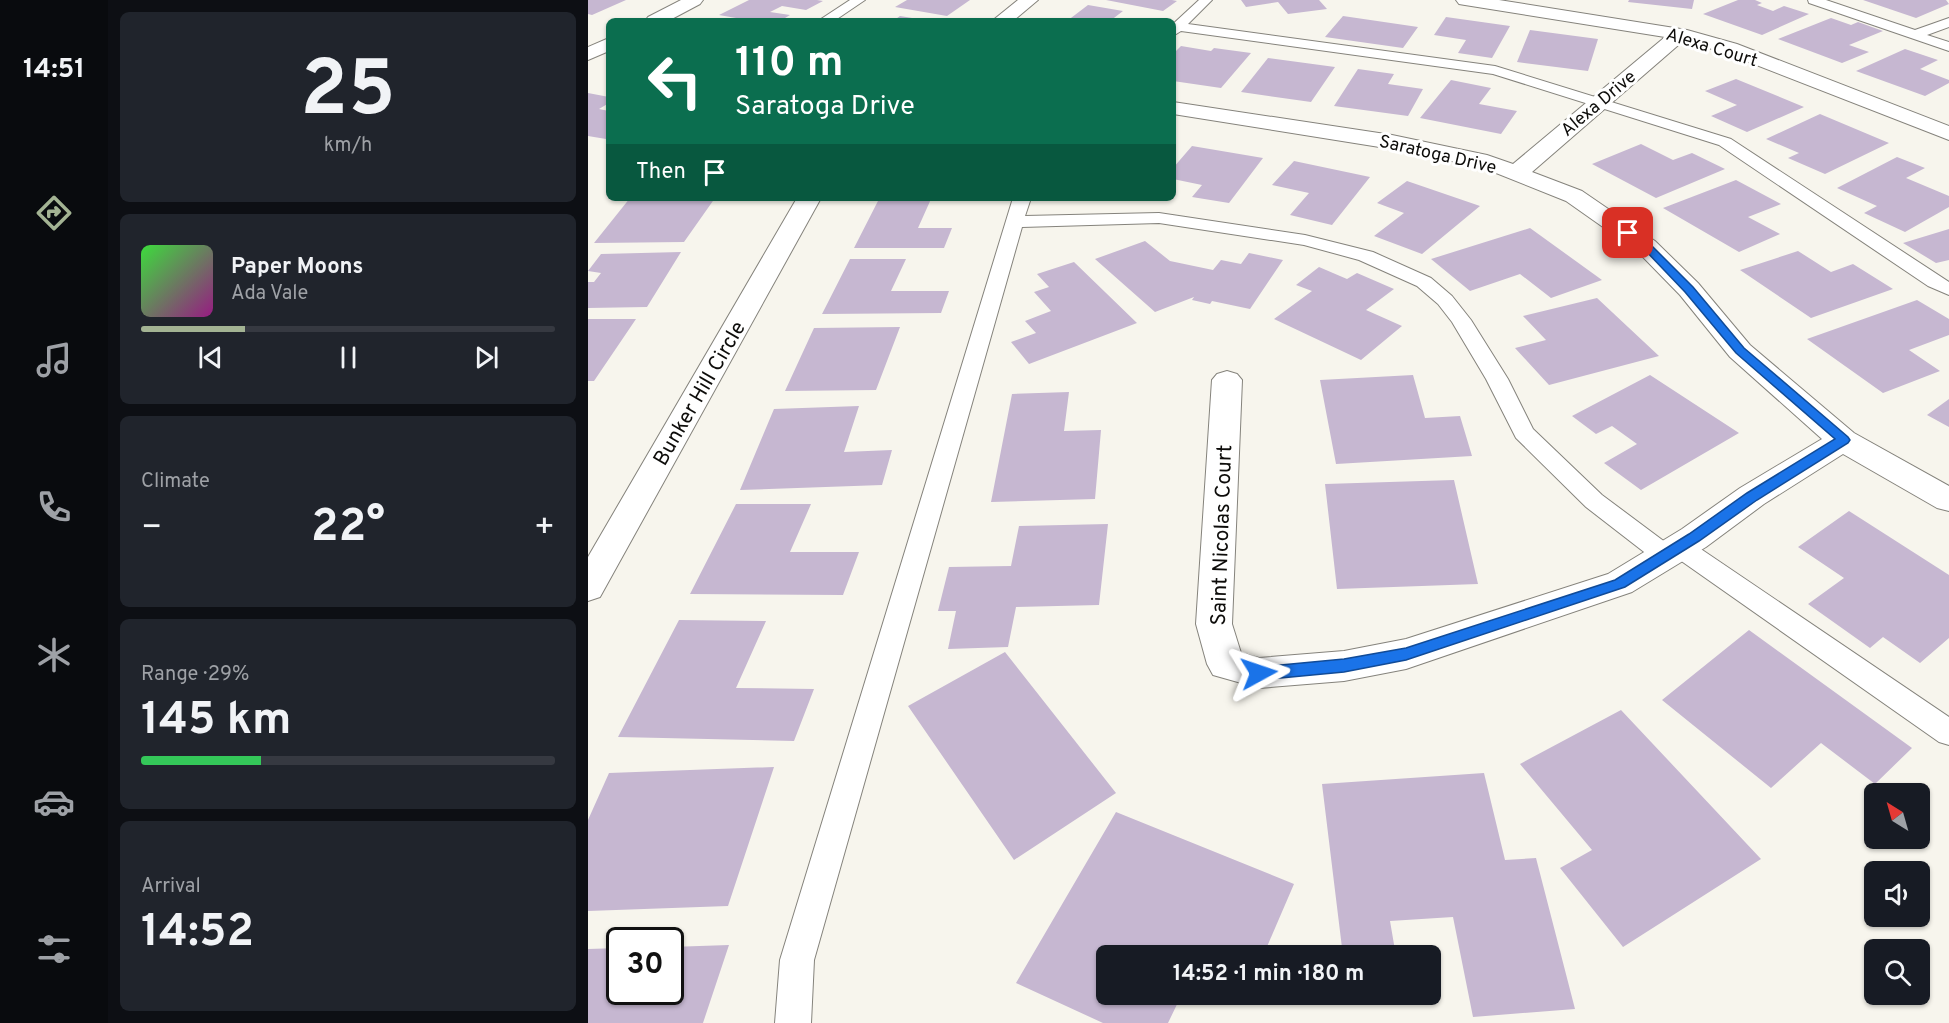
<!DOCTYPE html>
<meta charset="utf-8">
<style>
body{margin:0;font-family:Overpass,sans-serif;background:#20242c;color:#f1f3f6;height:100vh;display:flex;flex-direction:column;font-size:22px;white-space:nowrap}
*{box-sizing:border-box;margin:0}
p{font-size:20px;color:#9ea1a6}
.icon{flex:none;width:33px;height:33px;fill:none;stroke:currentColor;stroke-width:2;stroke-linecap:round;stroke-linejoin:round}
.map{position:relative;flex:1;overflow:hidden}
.drawer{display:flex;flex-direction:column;gap:12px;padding:12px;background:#0d0f14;width:480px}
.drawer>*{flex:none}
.guide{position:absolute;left:18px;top:18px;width:570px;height:183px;border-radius:9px;box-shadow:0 2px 4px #0004;background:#0b6e4f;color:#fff;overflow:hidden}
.needle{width:39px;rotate:323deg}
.fabs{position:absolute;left:1276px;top:783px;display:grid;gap:12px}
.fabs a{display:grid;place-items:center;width:66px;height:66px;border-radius:9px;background:#171b24;box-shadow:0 2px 4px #0004;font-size:30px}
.speed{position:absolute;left:18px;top:927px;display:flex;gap:12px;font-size:30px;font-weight:700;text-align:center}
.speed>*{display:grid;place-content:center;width:78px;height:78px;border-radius:50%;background:#171b24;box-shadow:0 2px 4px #0004;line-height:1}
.speed .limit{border:3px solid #111;border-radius:9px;background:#fff;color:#111}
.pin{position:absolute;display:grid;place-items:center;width:51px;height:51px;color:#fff;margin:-26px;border-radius:12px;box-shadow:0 3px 9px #0006}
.me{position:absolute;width:66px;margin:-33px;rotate:85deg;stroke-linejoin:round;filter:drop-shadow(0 0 4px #0008)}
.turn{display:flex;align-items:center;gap:21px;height:126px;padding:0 30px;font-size:27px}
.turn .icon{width:78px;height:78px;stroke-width:2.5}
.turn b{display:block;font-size:42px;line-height:51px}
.then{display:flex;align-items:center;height:57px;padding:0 30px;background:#0003;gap:12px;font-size:22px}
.big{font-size:45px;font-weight:700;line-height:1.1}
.drawer .card{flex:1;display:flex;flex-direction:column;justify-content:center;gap:9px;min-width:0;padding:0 21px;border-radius:9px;background:#20242c}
.drawer .dial{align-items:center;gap:0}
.dial b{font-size:78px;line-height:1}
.song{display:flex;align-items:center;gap:18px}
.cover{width:72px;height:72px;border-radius:9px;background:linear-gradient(135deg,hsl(120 70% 55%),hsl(310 70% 35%))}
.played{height:6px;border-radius:3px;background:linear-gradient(90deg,#a3b393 25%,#363941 25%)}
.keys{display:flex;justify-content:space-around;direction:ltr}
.heat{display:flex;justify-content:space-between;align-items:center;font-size:33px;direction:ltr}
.charge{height:9px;border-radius:4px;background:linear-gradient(90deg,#34c759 29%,#363941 0)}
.trip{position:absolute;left:508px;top:945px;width:345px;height:60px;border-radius:9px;background:#171b24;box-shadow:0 2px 4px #0004;font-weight:700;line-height:60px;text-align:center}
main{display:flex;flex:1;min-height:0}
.tab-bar{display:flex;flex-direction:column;width:108px;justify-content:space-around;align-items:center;background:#090b0e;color:#9ea1a6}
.tab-bar .icon{width:42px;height:42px}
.tab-bar .active{color:#a3b393}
.tab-bar b{font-size:27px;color:#f1f3f6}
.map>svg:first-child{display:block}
.building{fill:#c6b7d1}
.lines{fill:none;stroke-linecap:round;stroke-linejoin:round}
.service-casing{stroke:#85837c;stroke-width:2}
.minor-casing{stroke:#85837c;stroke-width:2}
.service{fill:#fff;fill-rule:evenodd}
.minor{fill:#fff;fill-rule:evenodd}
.route{fill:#1a73e8;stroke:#114b97;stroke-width:1.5}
.labels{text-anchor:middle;stroke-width:6;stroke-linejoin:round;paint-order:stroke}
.far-street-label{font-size:18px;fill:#0d0c0a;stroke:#fff}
.street-label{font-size:21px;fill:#0d0c0a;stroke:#fff}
</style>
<main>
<nav class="tab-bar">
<b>14:51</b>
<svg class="icon active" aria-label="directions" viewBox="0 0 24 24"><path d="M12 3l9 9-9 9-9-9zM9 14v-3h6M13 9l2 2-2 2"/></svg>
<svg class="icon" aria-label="music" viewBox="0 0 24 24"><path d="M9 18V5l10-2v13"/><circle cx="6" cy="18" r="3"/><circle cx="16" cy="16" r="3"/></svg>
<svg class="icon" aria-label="phone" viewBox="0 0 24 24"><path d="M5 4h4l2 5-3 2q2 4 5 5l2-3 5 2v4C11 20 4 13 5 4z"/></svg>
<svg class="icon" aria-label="climate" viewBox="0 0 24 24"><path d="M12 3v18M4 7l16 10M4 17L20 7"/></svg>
<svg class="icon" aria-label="car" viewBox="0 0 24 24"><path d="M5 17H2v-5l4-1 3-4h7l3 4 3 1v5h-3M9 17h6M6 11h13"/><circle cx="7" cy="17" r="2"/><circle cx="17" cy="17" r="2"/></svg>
<svg class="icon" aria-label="filters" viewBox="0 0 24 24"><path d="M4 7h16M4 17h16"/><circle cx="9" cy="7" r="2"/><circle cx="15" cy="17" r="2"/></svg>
</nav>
<section class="drawer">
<div class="card dial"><b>25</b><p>km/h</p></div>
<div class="card">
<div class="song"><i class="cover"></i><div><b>Paper Moons</b><p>Ada Vale</p></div></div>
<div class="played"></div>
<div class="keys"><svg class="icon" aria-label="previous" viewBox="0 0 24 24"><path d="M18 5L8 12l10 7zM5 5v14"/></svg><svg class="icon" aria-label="pause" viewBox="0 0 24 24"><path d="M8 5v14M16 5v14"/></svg><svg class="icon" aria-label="next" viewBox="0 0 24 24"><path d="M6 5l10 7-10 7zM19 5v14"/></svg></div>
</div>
<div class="card"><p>Climate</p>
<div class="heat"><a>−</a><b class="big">22°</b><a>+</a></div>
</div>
<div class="card"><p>Range · 29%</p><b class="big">145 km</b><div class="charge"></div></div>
<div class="card"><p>Arrival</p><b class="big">14:52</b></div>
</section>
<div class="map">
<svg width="1361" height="1023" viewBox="0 0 1361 1023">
<rect width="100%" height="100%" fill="#f7f5ed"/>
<!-- building -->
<path class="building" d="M0 0H38L4 15 0 14Z
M161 0H229L235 1 218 10 194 6 182 12 202 15 192 21H165L131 15Z
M319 0H382L359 16 307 7Z
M518 0H584L589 1 575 11Z
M653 0H731L739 9 700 14 690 2 658 7Z
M1041 0H1106L1104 9 1040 2Z
M1150 0H1167L1174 3 1169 5 1185 11 1196 6 1221 14 1174 35 1115 14Z
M1275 0H1358L1361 4 1328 18Z
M500 5 535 11 522 21H479Z
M312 16 336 20V21H305Z
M755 16 830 27 815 48 737 37Z
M858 17 922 26 904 58 870 53 878 40 846 35Z
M1243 18 1263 25 1270 22 1295 31 1261 45 1281 52 1254 63 1190 39Z
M942 30 1010 39 1000 71 929 62Z
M593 46 623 51 626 48 663 53 633 88 585 81V54Z
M1317 49 1350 60 1332 69 1361 80V83L1337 96 1268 71Z
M680 58 747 67 723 102 653 92Z
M770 69 806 74 800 84 835 89 820 116 746 106Z
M1148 79 1216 107 1159 132 1123 116 1149 105 1117 91Z
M863 80 903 88 891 104 929 111 913 134 832 118Z
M0 93 21 97V103L11 109 21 111V137L18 139 0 136Z
M1232 114 1301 143 1237 174 1200 158 1211 153 1178 139Z
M1053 144 1085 160 1104 153 1137 169 1068 198 1004 164Z
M604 146 675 158 641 203 604 197 614 185 585 179V168Z
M1309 157 1337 168 1318 178 1361 196V207L1317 232 1276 213 1289 206 1249 188Z
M706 161 782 177 744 225 702 215 721 193 684 185Z
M1148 180 1193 204 1160 217 1192 234 1151 252 1075 208Z
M819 181 892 206 834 254 786 236 816 213 789 203Z
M42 198H127L96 242 6 243Z
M291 199H343L330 228H364L356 248H266Z
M942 228 1014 280 963 298 932 274 882 291 843 259Z
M1361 229V260L1348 263 1315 243Z
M557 241 582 261 625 270 633 260 653 264 661 253 695 260 662 309 624 301 622 304 604 300 606 297 567 312 507 259Z
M1210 251 1243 272 1265 264 1305 289 1223 318 1152 270Z
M93 252 59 307 0 308V282H6L13 273 0 271 13 254Z
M262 259H318L303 291H361L353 313 234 314Z
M486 262 549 323 441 364 423 342 448 333 437 321 463 311 446 292 461 287 449 274Z
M731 267 759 279 769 273 806 289 778 310 814 326 773 360 686 319 724 291 708 285Z
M1009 298 1071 356 961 385 927 348 958 340 935 316Z
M1329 300 1361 319V335L1321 350 1352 371 1295 393 1219 339Z
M0 319H48L6 381H0Z
M312 327 288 390 197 391 226 328Z
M825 375 837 418 872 416 884 456 748 464 732 380Z
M1062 375 1151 433 1053 490 1016 463 1049 444 1024 426 1008 434 984 416Z
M481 392 476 431 513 430 507 499 403 502 424 394Z
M1361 399V427L1339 415Z
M271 406 256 452 304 450 294 485 152 490 186 409Z
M866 480 890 584 749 589 737 484Z
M148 504H223L202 552H271L255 595 102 594Z
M1261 511 1361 575V638L1332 663 1295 637 1282 648 1220 604 1256 578 1210 547Z
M520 524 511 605 428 607 420 647 360 649 368 611H350L361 567 423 566 431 526Z
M91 620 178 621 148 688 226 689 206 741 30 737Z
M1161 630 1324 748 1287 784 1233 743 1183 788 1074 700Z
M417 652 528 793 426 860 320 706Z
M1033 710 1173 859 1035 947 972 868 1004 850 932 764Z
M186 767 140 906 0 911V820L21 773Z
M896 773 917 860 948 858 987 1009 885 1017 865 917 802 921 808 956H755L734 784Z
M528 812 706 884 675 956H519V994H594L580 1023H515L428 983Z
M141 945 115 1023H0V949L32 948V992H82V947Z"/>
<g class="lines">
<!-- service casing -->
<g class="service-casing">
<path id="service" d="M262 0H277L246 21H230Z
M611 0H624L600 24 907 66 1143 139 1361 282V295L1340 286 1131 145 905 74 593 31 585 36V24Z
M1220 0H1238L1327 30 1361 18V27L1339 35 1361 42V51L1221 3Z
M425 198H443L437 216 571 213 717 235 785 252 843 278 864 296 883 320 920 379 945 429 1014 495 1081 545 1083 541 1092 538 1101 541 1361 717V745L1351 742 1089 558 1087 562 1078 565 1069 562 998 507 928 438 898 379 864 322 850 304 829 286 771 260 716 245 571 223 434 227 226 960 223 1023H187L192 960Z"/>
</g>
<!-- minor casing -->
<g class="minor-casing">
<path id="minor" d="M93 0H115L112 4 80 21H57L60 17Z
M430 0H450L425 21H404Z
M868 0H911L1099 30 1149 44 1361 126V140L1135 52 1095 41 944 172 994 191 1067 241 1110 283 1162 345 1266 433 1361 486V511L1349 508 1255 454 1176 504 1118 547 1044 592 818 669 756 681 671 688 625 675 619 664 608 624 624 380 629 374 639 371 649 374 654 380 644 624 653 653 671 658 756 651 818 639 1020 574 1094 529 1152 488 1234 439 1142 357 1092 295 1049 251 978 201 893 167 804 149 585 114V102L804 135 899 155 925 164 1077 37 877 5 871 4Z
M21 38V51L0 60V47Z
M209 198H233L12 597 0 601V557Z"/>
</g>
<!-- service -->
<use href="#service" class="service"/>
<!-- minor -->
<use href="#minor" class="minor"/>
</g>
<!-- route -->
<path class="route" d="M1037 231H1044L1062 244 1105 287 1156 348 1260 437 1262 440 1260 443 1169 500 1111 541 1037 587 818 660 756 672 671 680 666 678 664 673 666 669 671 667 756 659 818 648 1027 580 1101 534 1159 493 1247 439 1148 353 1097 292 1055 248 1037 235Z"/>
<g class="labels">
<!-- far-street labels -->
<g class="far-street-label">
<text transform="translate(1124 47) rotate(17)" y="6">Alexa Court</text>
<text transform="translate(1010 103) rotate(-40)" y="6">Alexa Drive</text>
<text transform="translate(850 154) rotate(13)" y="6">Saratoga Drive</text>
</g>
<!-- street labels -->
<g class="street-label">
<text transform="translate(111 393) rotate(-60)" y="7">Bunker Hill Circle</text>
<text transform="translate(633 535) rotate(-88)" y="7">Saint Nicolas Court</text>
</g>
</g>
</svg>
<div class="fabs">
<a><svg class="needle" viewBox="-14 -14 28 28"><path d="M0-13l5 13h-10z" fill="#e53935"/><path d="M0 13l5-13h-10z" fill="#9ea1a6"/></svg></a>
<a><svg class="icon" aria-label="sound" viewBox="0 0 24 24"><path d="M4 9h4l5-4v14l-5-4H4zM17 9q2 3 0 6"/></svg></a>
<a><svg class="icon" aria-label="search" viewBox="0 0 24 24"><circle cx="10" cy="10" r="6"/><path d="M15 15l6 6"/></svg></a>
</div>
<div class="speed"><div class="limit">30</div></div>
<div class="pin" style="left:1040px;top:233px;background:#d93025"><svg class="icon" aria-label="arrive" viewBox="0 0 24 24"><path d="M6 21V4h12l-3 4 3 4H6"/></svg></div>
<svg class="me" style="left:671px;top:673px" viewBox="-20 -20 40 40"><path d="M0-17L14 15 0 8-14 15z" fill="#1a73e8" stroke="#fff" stroke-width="4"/></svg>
<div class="trip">14:52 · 1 min · 180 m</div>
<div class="guide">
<div class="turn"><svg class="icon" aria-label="left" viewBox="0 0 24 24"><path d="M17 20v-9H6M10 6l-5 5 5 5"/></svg><div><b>110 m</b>Saratoga Drive</div></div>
<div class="then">Then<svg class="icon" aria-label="arrive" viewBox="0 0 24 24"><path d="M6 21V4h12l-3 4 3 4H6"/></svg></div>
</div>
</div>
</main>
